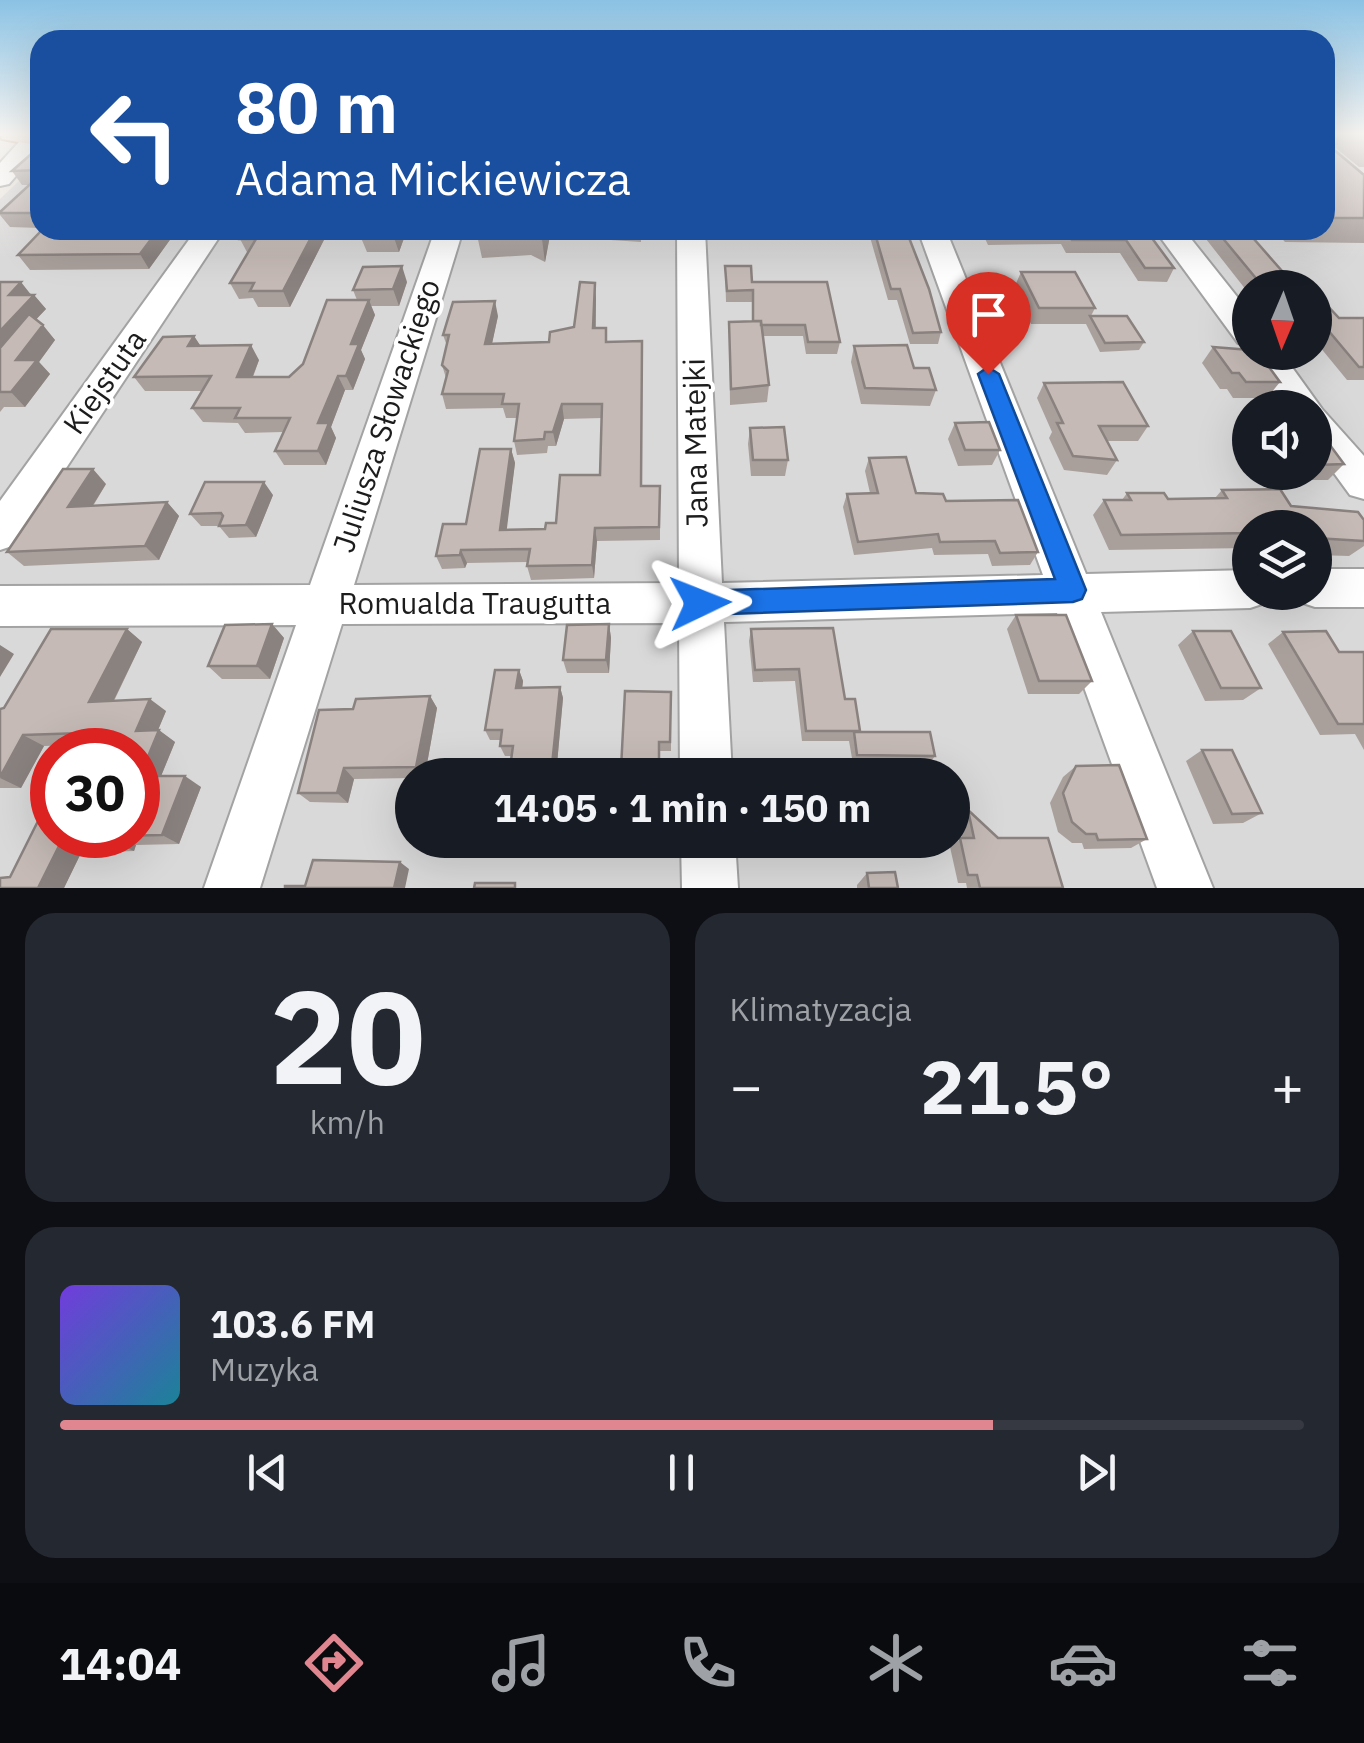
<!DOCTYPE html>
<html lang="pl">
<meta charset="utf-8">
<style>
body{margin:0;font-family:"IBM Plex Sans",sans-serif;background:#242831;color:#f1f3f6;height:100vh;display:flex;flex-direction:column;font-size:38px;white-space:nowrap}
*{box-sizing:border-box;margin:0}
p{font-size:32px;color:#9ea1a6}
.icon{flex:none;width:55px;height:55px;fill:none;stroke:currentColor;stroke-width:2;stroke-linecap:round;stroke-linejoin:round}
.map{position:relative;height:888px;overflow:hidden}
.panel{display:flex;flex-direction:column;gap:25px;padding:25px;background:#0d0f14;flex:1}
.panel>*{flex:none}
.banner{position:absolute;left:30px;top:30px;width:1305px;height:210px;border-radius:30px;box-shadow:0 10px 40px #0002;background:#1a4fa0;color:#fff;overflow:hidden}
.needle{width:65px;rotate:182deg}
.buttons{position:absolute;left:1232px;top:270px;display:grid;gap:20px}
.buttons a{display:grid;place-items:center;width:100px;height:100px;border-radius:50%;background:#171b24;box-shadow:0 10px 40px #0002;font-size:50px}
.speed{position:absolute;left:30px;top:728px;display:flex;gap:20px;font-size:50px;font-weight:700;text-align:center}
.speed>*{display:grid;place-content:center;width:130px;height:130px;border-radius:50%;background:#171b24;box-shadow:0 10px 40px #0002;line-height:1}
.speed .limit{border:15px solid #d22;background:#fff;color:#111}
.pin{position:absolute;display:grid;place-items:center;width:85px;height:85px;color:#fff;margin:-102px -42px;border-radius:50% 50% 50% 0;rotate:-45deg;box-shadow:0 0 10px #0007}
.pin .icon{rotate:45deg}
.me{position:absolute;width:110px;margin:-55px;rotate:88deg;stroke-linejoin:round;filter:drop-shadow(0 0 8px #0008)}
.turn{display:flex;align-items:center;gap:35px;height:210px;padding:0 40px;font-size:45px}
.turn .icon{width:130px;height:130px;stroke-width:2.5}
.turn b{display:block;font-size:70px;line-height:85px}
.big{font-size:75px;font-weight:800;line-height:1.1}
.panel .tile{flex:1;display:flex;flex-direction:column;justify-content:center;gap:15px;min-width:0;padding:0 35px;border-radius:30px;background:#242831}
.panel .dial{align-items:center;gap:0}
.dial b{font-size:130px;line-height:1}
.song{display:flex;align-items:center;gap:30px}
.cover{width:120px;height:120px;border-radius:15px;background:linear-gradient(135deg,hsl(260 70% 55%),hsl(190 70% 35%))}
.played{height:10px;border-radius:5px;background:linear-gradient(90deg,#df8691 75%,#363941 75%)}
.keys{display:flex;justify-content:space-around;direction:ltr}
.heat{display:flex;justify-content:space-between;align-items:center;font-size:55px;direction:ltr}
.panel .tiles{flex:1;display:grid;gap:25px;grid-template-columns:1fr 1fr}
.tile:last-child{grid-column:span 2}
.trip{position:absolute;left:395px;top:758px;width:575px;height:100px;border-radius:50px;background:#171b24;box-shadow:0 10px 40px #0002;font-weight:800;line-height:100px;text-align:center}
.dock{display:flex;height:160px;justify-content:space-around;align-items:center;background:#090b0e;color:#9ea1a6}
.dock .icon{width:70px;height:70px}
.dock .on{color:#df8691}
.dock b{font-size:45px;color:#f1f3f6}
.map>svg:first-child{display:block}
.residential{fill:#dad9d9;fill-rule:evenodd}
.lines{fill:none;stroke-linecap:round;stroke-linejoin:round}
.minor-casing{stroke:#a3a3a3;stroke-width:4}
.major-casing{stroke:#945300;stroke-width:4}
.minor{fill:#fff;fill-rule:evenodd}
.major{fill:#fdc697;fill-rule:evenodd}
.wall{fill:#a9a09c}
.shaded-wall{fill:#8a827f}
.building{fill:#c5bab5;stroke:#8a827f;stroke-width:2.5}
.route{fill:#1a73e8;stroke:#114b97;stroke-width:2.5}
.labels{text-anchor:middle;stroke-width:8;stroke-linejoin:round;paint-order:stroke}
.street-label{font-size:30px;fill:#1c1c1c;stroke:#fff}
</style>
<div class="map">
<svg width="1364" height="888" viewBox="0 0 1364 888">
<rect width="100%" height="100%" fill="#eee8e1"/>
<!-- residential -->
<path class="residential" d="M1325 133H1364V888H0V199L40 161V230H1325ZM1250 288H1315V352H1250ZM1250 408H1315V472H1250ZM1250 528H1315V592H1250ZM52 750H138V835H52ZM412 775H952V840H412Z"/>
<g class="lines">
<!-- minor casing -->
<g class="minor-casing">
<path id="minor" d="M27 133H40V148L9 184 0 186V163Z
M196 230H224L15 545 0 550V501Z
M435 230H463L354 585 679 583 677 230H705L722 583 1043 575 918 230H946L1086 574 1250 570V592H1270L1265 603 1250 608 1101 612 1213 888H1157L1057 613 724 622 732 775H680L679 623 342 624 260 888H204L296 625 0 626V586L310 585Z
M1155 230H1184L1250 313V346L1238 343Z
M1250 346V352H1281L1322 409 1364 456V499L1350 495 1315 447V408H1285L1246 352Z
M1315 569H1364V607H1315L1300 602 1295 592H1315Z
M681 840H735L738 888H682Z"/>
</g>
<!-- major casing -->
<g class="major-casing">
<path id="major" d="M0 133H40V146L2 139Z"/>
</g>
<!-- minor -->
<use href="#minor" class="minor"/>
<!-- major -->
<use href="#major" class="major"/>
</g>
<!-- wall -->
<path class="wall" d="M1325 133H1364V167H1359L1336 148 1334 149 1364 175V243L1285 242 1274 230H1325Z
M40 147V228L10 227 0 215V212L30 185H22L12 171Z
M177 230 149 269 30 270 18 255Z
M246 230H329L290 307H258L253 298 239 299 230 283 248 254 240 239Z
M407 230 399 252H367L359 233Z
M478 230H551L545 262 531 255 482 258 477 235Z
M595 230H641V242L596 239Z
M868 230H906L941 332 938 344H910L897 300H888Z
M981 230H1146L1174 268 1167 282 1138 281 1120 253H1066L1061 244 988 245Z
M1211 230H1246L1297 288H1250V295L1206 239Z
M725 266 752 282 840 342 837 354H806L803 336H763L769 385 767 402 730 405 729 322 752 321V302H726Z
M1021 272 1095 308 1091 316 1144 342 1139 350 1100 352 1086 324H1031L1014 288Z
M0 282 34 295 46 309 36 319 55 340 39 362 50 374 25 407H4L0 412Z
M407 282 399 306H371L375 315 361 350 365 359 353 390H345L331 427 336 438 326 465H284L275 451 283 432 245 433 238 423 203 422 192 408 202 391H145L134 377 194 336 200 346 259 360 253 377H289L303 364 357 300 353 290Z
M596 298V328L608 342 642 341V486H660V540L597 541 594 578 531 580 527 566 528 562 467 563 465 568 442 569 436 556 466 524 511 449 515 463 506 530 545 529 556 523 600 475 602 418 564 419 556 446H548L547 453 517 455 514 441 517 418H506L503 408 446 409 442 394 446 378 442 365 447 346 443 335 498 316 492 343 549 342 574 327Z
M1315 301 1339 318H1364V380H1347L1315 341Z
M854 346 914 368 936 390 930 406 861 404 851 362Z
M1213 347 1280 382 1267 398H1233L1227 389H1220L1202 363Z
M1044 383 1148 426 1138 441H1107L1117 460 1107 475 1064 470 1049 438 1052 432 1037 398Z
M955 423 1000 450 992 465 958 466 948 439Z
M750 428 788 460 785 476H751L748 444Z
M1315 438 1344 464 1328 480H1302L1296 472H1315Z
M869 458 916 493 946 501 1038 552 1030 565 992 566 988 554 934 555 932 548 854 555 843 507 847 494 870 493 865 471Z
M106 484 93 506 167 502 179 516 159 560 24 566 7 552Z
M1222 490 1291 506 1364 520V546L1349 556 1315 555V528H1250V548L1109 550 1093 515 1104 500H1122L1127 493 1168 499 1215 498Z
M273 495 256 537 229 538 219 526H201L190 514Z
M1016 615 1092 681 1079 694H1028L1007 629Z
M272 624 284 638 270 679H222L208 666Z
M609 624 611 638 609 673H567L563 660Z
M127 629 142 642 114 701 166 711 158 730 175 742 161 776 201 787 179 844 136 845 134 851 81 853 64 888H0L10 877 52 793 138 835 106 744 44 746 21 788H0V709L4 708Z
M751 629 845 699 860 731 859 732 935 756 929 764H853L849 741H802L795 681 753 682 749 641Z
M1193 631 1261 688 1243 700 1205 701 1178 645Z
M1283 632 1339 652H1364V750L1355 734 1320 735 1268 644Z
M519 670 523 681 522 688 560 687 563 698 556 775H509L512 756H505L500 746 501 740H490L485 730Z
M671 692V751H660L621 769Z
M430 696 437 708 425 775H412V778L354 779 348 803 310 802 298 793 353 709Z
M1202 750 1262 813 1243 823 1213 824 1186 761Z
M1076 766 1147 839 1131 848 1084 849 1082 843H1072L1058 832 1050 803 1063 777Z
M968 810 998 838 1063 888H967L966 883H958L950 847 962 838 958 819Z
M773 840H834L832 842 773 844Z
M867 873 898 888H857V885Z"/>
<!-- shaded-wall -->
<path class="shaded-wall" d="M158 230H177L149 269 140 254Z
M315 230H329L290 307 283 291Z
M393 230H407L399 252 392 232Z
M543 230H551L545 262 542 239Z
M402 266 407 282 399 306 393 289Z
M21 282 32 296 9 295Z
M595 283 596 298 595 343 593 328Z
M34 295 46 309 0 358V331Z
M369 300 375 315 361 350 365 359 353 390 346 376 351 344Z
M495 301 498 316 489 358 485 344Z
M43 325 55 340 39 362 50 374 25 407 11 392 16 360Z
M194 336 204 351 188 346Z
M251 345 259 360 247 391 237 377Z
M338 376 345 390 331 427 336 438 326 465 318 451V423Z
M562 404 564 419 556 446 553 432Z
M511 449 515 463 505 544 500 530Z
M93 469 106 484 83 521 68 507Z
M264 482 273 495 256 537 246 525Z
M167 502 179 516 159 560 145 546Z
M595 528 597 541 594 578 592 565Z
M461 550 467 563 465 568 460 555Z
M272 624 284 638 270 679 257 666Z
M609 624 611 638 609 673 606 660Z
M127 629 142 642 107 714 89 702Z
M0 645 14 654 0 677Z
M519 670 523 681 521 699 516 688Z
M560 687 563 698 556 775H551Z
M430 696 437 708 425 775H422L416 767Z
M150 699 166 711 153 742 136 731Z
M159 730 175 742 157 786 140 776Z
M23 735 44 746 21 788 0 778Z
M344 768 354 779 348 803 337 793Z
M185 776 201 787 179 844 162 835Z
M117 836 136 845 134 851 115 843Z
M60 844 81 853 64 888H38Z
M400 862 409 869 405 888H394Z"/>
<!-- building -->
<path class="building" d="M1325 133H1338L1337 144H1327L1364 175V218H1325Z
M40 147V170L12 171 39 147Z
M40 175V213H0V212Z
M42 230H158L140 254 18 255Z
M246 230H315L283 291H250L254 283H230L256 239H240Z
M360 230H393L392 232 359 233Z
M478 230H543L542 239 527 232 477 235Z
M874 230H906L929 289 941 332 913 333 900 289H891Z
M991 230H1146L1174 268H1145L1126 240H1072L1066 232H992Z
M1216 230H1246L1297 288H1264Z
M402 266 393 289 353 290 363 267Z
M725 266H751L752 282H827L840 342H808L805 325H761V321H753V290L727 291Z
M1021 272H1075L1095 308H1039Z
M0 282H21L9 295H34L0 331Z
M580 282 595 283 593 328H606V342L642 341 641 486H660L659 527 595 528 592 565 527 566 530 549 461 550 460 555 436 556 443 524H466L480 449H511L500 530 545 529 546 523H556L560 475H600L602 404H562L553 432H545L544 439 514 441 519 404H502L504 394H442L448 371 442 365 449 335H443L453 302 495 301 485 344 549 342 550 332 574 327Z
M327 300H369L351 344H359L346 376H338L318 423H329L318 451H275L290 418H235L240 408H192L211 376 134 377 163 337 194 336 188 346 251 345 237 377H289L303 364Z
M1315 301H1323L1339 318H1364V367H1359L1322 323H1315Z
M29 314 43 325 16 360H37L11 392H0V348Z
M1090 316H1127L1144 342 1105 343Z
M761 321 769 385 731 389 729 322Z
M907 345 914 368H929L936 390 865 388 854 346Z
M1213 347 1250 350V352H1258L1280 382H1246L1239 373H1232Z
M1123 382 1148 426H1099L1117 460 1073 456 1057 423H1063L1044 383Z
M989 422 1000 450H965L955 423Z
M784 427 788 460H753L750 428Z
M1324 437 1344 464 1317 465 1315 462V438Z
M906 457 916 493 943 494 946 501 1018 500 1038 552 1000 553 995 541 940 542 938 534 858 542 847 494 878 493 869 458Z
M63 469H93L68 507 167 502 145 546 7 552Z
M205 482H264L246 525 219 526 223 516 221 513 190 514Z
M1280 489 1291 506 1358 512 1364 520V541L1315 538V528H1250V533L1121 535 1104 500H1131L1127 493H1164L1168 499 1227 498 1222 490Z
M1016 615H1066L1092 681H1039Z
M272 624 257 666H208L225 625Z
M609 624 606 660H563L567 625Z
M833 628 845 699H855L860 731H806L799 669 755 670 751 629Z
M51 629H127L89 702 150 699 136 731 159 730 140 776H185L162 835 117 836 115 843 60 844 38 888H0V878L10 877 52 793V835H138V750H104L112 732 23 735 0 777V709L4 708Z
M1193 631H1231L1261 688H1221Z
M1326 631 1339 652H1364V724H1338L1283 632Z
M495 670H519L516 688 560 687 551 775H509L513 746H500L502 730H485Z
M625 691 671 692 670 742H659V775H612V769H621Z
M430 696 416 767 344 768 337 793H298L319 710 353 709 356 699Z
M854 732H930L935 756 857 755Z
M1202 750H1232L1262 813 1232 814Z
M1119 765 1147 839 1098 840 1096 834H1086L1072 822 1063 793 1076 766Z
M968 810 998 838H1048L1063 888H980L977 875H968L960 838H974Z
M313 860 400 862 394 888H285V886H305Z
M895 872 898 888H869L867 873Z
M475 883H515V888H474Z"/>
<!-- sky -->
<linearGradient id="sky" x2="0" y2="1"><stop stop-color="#8bc2e4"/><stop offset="0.52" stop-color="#f7f5f2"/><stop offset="1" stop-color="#f7f5f2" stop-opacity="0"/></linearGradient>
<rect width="1364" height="258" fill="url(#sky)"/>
<!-- route -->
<path class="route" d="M988 367 999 374 1086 590 1082 599 1073 602 700 615 691 611 687 603 691 594 700 591 1055 579 978 374Z"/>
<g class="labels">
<!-- street labels -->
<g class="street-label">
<text transform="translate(105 382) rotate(-55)" y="10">Kiejstuta</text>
<text transform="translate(387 416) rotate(-72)" y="10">Juliusza Słowackiego</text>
<text transform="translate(696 443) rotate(-91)" y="10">Jana Matejki</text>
<text x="475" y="614">Romualda Traugutta</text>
</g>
</g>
</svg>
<div class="buttons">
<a><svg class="needle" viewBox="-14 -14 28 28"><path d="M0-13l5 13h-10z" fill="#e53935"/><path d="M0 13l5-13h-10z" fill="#9ea1a6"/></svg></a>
<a><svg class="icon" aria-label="sound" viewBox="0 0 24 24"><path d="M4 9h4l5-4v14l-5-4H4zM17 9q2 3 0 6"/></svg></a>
<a><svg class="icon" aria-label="layers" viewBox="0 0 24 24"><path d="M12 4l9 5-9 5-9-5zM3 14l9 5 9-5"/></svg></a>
</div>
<div class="speed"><div class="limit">30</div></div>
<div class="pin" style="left:988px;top:374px;background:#d93025"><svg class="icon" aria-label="arrive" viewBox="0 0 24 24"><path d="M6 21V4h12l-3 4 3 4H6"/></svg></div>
<svg class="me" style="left:700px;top:603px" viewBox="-20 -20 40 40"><path d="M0-17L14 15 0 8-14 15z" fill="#1a73e8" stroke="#fff" stroke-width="4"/></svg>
<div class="trip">14:05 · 1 min · 150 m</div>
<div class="banner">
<div class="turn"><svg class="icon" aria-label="left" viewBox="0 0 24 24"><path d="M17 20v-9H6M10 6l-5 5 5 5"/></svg><div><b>80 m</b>Adama Mickiewicza</div></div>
</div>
</div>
<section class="panel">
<div class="tiles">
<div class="tile dial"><b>20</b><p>km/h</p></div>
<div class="tile"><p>Klimatyzacja</p>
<div class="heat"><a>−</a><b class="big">21.5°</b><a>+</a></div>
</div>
<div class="tile">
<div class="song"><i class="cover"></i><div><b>103.6 FM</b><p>Muzyka</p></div></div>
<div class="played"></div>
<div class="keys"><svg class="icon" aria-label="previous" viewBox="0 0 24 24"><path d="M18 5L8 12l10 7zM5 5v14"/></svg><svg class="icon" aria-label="pause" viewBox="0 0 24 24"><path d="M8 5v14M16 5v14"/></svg><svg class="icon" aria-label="next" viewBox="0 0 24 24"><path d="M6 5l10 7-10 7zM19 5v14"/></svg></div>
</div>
</div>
</section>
<nav class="dock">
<b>14:04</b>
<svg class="icon on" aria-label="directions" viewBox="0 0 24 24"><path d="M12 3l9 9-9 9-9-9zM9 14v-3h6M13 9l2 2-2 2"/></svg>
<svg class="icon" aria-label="music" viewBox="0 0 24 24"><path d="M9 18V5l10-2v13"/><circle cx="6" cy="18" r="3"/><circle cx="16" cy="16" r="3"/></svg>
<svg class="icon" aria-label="phone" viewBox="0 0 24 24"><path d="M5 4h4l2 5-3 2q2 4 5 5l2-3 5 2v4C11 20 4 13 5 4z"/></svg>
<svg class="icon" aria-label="climate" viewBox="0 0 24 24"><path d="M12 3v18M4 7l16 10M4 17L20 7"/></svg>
<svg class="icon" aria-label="car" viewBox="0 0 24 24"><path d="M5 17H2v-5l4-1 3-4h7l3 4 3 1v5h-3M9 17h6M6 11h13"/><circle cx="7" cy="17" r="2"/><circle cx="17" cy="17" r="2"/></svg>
<svg class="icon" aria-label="filters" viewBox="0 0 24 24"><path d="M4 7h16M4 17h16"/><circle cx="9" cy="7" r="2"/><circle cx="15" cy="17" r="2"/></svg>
</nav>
